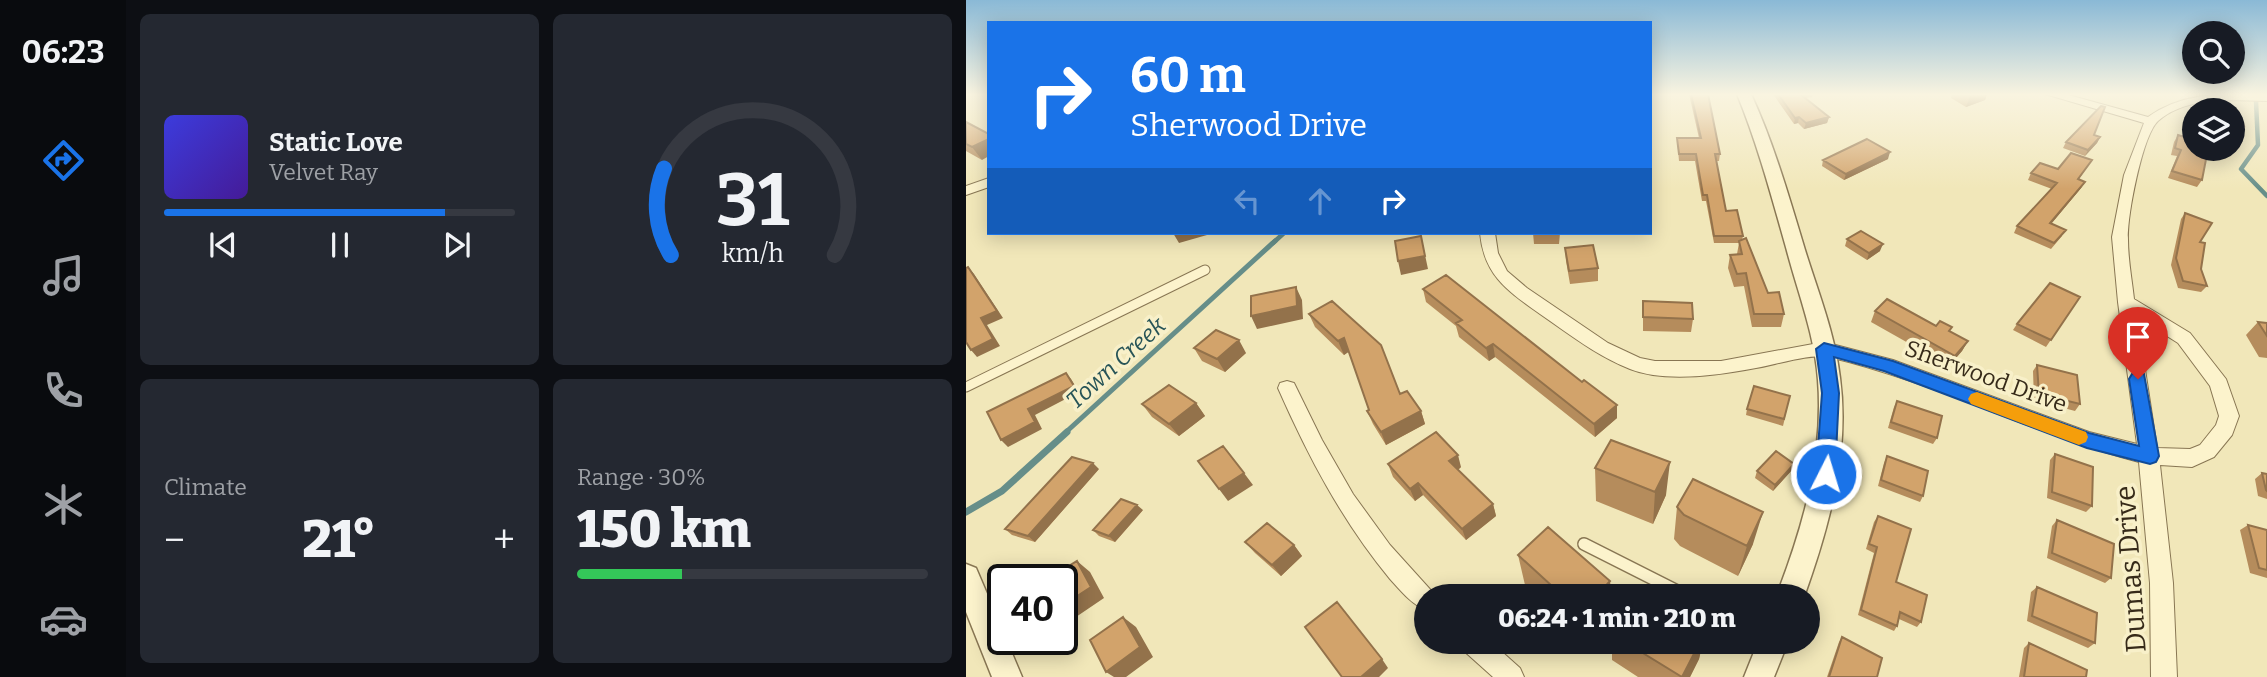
<!DOCTYPE html>
<meta charset="utf-8">
<style>
body{margin:0;font-family:Bitter,serif;background:#242831;color:#f1f3f6;height:100vh;display:flex;flex-direction:column;font-size:26px;white-space:nowrap}
*{box-sizing:border-box;margin:0}
p{font-size:23px;color:#9ea1a6}
.icon{flex:none;width:38px;height:38px;fill:none;stroke:currentColor;stroke-width:2;stroke-linecap:round;stroke-linejoin:round}
.map{position:relative;flex:1;overflow:hidden}
.panel{display:flex;flex-direction:column;gap:14px;padding:14px;background:#0d0f14;width:840px}
.panel>*{flex:none}
.guide{position:absolute;left:21px;top:21px;width:665px;height:214px;border-radius:0px;box-shadow:0 4px 18px #0003;background:#1a73e8;color:#fff;overflow:hidden}
.controls{position:absolute;left:1216px;top:21px;display:grid;gap:14px}
.controls a{display:grid;place-items:center;width:63px;height:63px;border-radius:50%;background:#171b24;box-shadow:0 4px 18px #0003;font-size:35px}
.speed{position:absolute;left:21px;top:564px;display:flex;gap:14px;font-size:35px;font-weight:700;text-align:center}
.speed>*{display:grid;place-content:center;width:91px;height:91px;border-radius:50%;background:#171b24;box-shadow:0 4px 18px #0003;line-height:1}
.speed .limit{border:4px solid #111;border-radius:10px;background:#fff;color:#111}
.pin{position:absolute;display:grid;place-items:center;width:60px;height:60px;color:#fff;margin:-72px -30px;border-radius:50% 50% 50% 0;rotate:-45deg;box-shadow:0 0 7px #0007}
.pin .icon{rotate:45deg}
.me{position:absolute;width:77px;margin:-38px;rotate:5deg;stroke-linejoin:round;filter:drop-shadow(0 0 5px #0008)}
.turn{display:flex;align-items:center;gap:24px;height:147px;padding:0 28px;font-size:32px}
.turn .icon{width:91px;height:91px;stroke-width:2.5}
.turn b{display:block;font-size:49px;line-height:60px}
.lanes{display:flex;align-items:center;height:66px;padding:0 28px;background:#0003;justify-content:center;gap:35px;direction:ltr}
.lanes .off{opacity:.35}
.big{font-size:52px;font-weight:800;line-height:1.1}
.panel .card{flex:1;display:flex;flex-direction:column;justify-content:center;gap:10px;min-width:0;padding:0 24px;border-radius:10px;background:#242831}
.panel .dial{align-items:center;gap:0}
.dial svg{height:182px;overflow:visible;fill:none;stroke:#363941;stroke-width:7;stroke-linecap:round;text-anchor:middle}
.dial text{fill:#f1f3f6;stroke:none}
.song{display:flex;align-items:center;gap:21px}
.cover{width:84px;height:84px;border-radius:10px;background:linear-gradient(135deg,hsl(240 70% 55%),hsl(260 70% 35%))}
.played{height:7px;border-radius:4px;background:linear-gradient(90deg,#1a73e8 80%,#363941 80%)}
.keys{display:flex;justify-content:space-around;direction:ltr}
.heat{display:flex;justify-content:space-between;align-items:center;font-size:38px;direction:ltr}
.charge{height:10px;border-radius:5px;background:linear-gradient(90deg,#34c759 30%,#363941 0)}
.panel .tiles{flex:1;display:grid;gap:14px;grid-template-columns:repeat(2,1fr)}
.trip{position:absolute;left:448px;top:584px;width:406px;height:70px;border-radius:35px;background:#171b24;box-shadow:0 4px 18px #0003;font-weight:800;line-height:70px;text-align:center}
main{display:flex;flex:1;min-height:0}
.menu{display:flex;flex-direction:column;width:126px;justify-content:space-around;align-items:center;background:#090b0e;color:#9ea1a6}
.menu .icon{width:49px;height:49px}
.menu .selected{color:#1a73e8}
.menu b{font-size:32px;color:#f1f3f6}
.map>svg:first-child{display:block}
.lines{fill:none;stroke-linecap:round;stroke-linejoin:round}
.stream-far2{stroke:#668e89;stroke-width:4.5}
.stream-far1{stroke:#668e89;stroke-width:5}
.stream{stroke:#668e89;stroke-width:7}
.service-far1-casing{stroke:#887653;stroke-width:11}
.service-casing{stroke:#887653;stroke-width:14}
.minor-casing{stroke:#887653;stroke-width:2}
.tertiary-casing{stroke:#887653;stroke-width:3}
.service-far1{stroke:#fcf3cc;stroke-width:9}
.service{stroke:#fcf3cc;stroke-width:11}
.minor{fill:#fcf3cc;fill-rule:evenodd}
.tertiary{fill:#fcf3cc;fill-rule:evenodd}
.wall{fill:#b58c5c}
.shaded-wall{fill:#93724b}
.building{fill:#d2a36b;stroke:#93724b;stroke-width:2}
.route{fill:#1a73e8;stroke:#114b97;stroke-width:2}
.slow{fill:#f59e0b}
.labels{text-anchor:middle;stroke-width:7;stroke-linejoin:round;paint-order:stroke}
.street-label{font-size:23px;fill:#362a19;stroke:#f8f0c9}
.water-label{font-size:24px;font-style:italic;fill:#275457;stroke:#f8f0c9}
.near-street-label{font-size:28px;fill:#362a19;stroke:#f8f0c9}
</style>
<main>
<nav class="menu">
<b>06:23</b>
<svg class="icon selected" aria-label="directions" viewBox="0 0 24 24"><path d="M12 3l9 9-9 9-9-9zM9 14v-3h6M13 9l2 2-2 2"/></svg>
<svg class="icon" aria-label="music" viewBox="0 0 24 24"><path d="M9 18V5l10-2v13"/><circle cx="6" cy="18" r="3"/><circle cx="16" cy="16" r="3"/></svg>
<svg class="icon" aria-label="phone" viewBox="0 0 24 24"><path d="M5 4h4l2 5-3 2q2 4 5 5l2-3 5 2v4C11 20 4 13 5 4z"/></svg>
<svg class="icon" aria-label="climate" viewBox="0 0 24 24"><path d="M12 3v18M4 7l16 10M4 17L20 7"/></svg>
<svg class="icon" aria-label="car" viewBox="0 0 24 24"><path d="M5 17H2v-5l4-1 3-4h7l3 4 3 1v5h-3M9 17h6M6 11h13"/><circle cx="7" cy="17" r="2"/><circle cx="17" cy="17" r="2"/></svg>
</nav>
<section class="panel">
<div class="tiles">
<div class="card">
<div class="song"><i class="cover"></i><div><b>Static Love</b><p>Velvet Ray</p></div></div>
<div class="played"></div>
<div class="keys"><svg class="icon" aria-label="previous" viewBox="0 0 24 24"><path d="M18 5L8 12l10 7zM5 5v14"/></svg><svg class="icon" aria-label="pause" viewBox="0 0 24 24"><path d="M8 5v14M16 5v14"/></svg><svg class="icon" aria-label="next" viewBox="0 0 24 24"><path d="M6 5l10 7-10 7zM19 5v14"/></svg></div>
</div>
<div class="card dial"><svg viewBox="0 0 100 80">
<path d="M14 69A42 42 0 1 1 86 69"/>
<path d="M14 69A42 42 0 0 1 11 31" stroke="#1a73e8"/>
<text x="50" y="56" font-size="32" font-weight="700">31</text>
<text x="50" y="72" font-size="11">km/h</text>
</svg></div>
<div class="card"><p>Climate</p>
<div class="heat"><a>−</a><b class="big">21°</b><a>+</a></div>
</div>
<div class="card"><p>Range · 30%</p><b class="big">150 km</b><div class="charge"></div></div>
</div>
</section>
<div class="map">
<svg width="1301" height="677" viewBox="0 0 1301 677">
<rect width="100%" height="100%" fill="#f1e7b9"/>
<g class="lines">
<!-- stream-far2 -->
<path class="stream-far2" d="M1290 101 1292 145 1275 169 1301 196
M307 243 318 233"/>
<!-- stream-far1 -->
<path class="stream-far1" d="M99 433 309 241"/>
<!-- stream -->
<path class="stream" d="M0 512 36 491 101 432"/>
<!-- service-far1 casing -->
<g class="service-far1-casing">
<path id="service-far1" d="M0 387 239 270"/>
</g>
<!-- service casing -->
<g class="service-casing">
<path id="service" d="M618 544 723 597"/>
</g>
<!-- minor casing -->
<g class="minor-casing">
<path id="minor" d="M1079 94H1099L1182 117C1218 91 1259 94 1301 94V101C1267 100 1220 96 1192 121 1176 136 1161 217 1162 240 1162 260 1166 280 1168 299L1224 333 1260 379 1273 416 1266 435 1248 457 1226 467 1194 465 1207 583 1211 677H1185L1184 583 1173 462C1067 434 969 382 863 357 846 353 808 365 790 368 754 375 699 383 664 369 631 356 603 334 574 314 542 291 518 276 514 233H529L532 253 541 271 561 288 642 343 674 358 689 361H755L858 342 927 360 1123 432 1171 444 1152 302 1146 237 1158 175 1178 123ZM1171 317 1212 343 1244 386 1253 416 1250 425 1234 445 1224 449 1191 448Z
M23 178V187L0 195V186Z
M321 381 328 383 356 440 387 494 424 545 471 597H460V610C446 605 434 590 424 579 376 521 342 456 312 388L314 383Z
M495 642H525L554 668 558 677H527L498 651Z"/>
</g>
<!-- tertiary casing -->
<g class="tertiary-casing">
<path id="tertiary" d="M771 94H785C808 144 823 197 839 250 852 292 869 334 874 378 884 453 863 527 838 597H810C837 527 858 455 852 380 849 336 832 293 821 251 806 198 792 145 771 94Z
M0 564 10 568 37 631V639H40L56 677H26L0 612Z
M792 642H822L808 677H778Z"/>
</g>
<!-- service-far1 -->
<use href="#service-far1" class="service-far1"/>
<!-- service -->
<use href="#service" class="service"/>
<!-- minor -->
<use href="#minor" class="minor"/>
<!-- tertiary -->
<use href="#tertiary" class="tertiary"/>
</g>
<!-- wall -->
<path class="wall" d="M723 94H742L754 154 753 161H750L760 211 777 236 776 240 802 293 818 314 815 327H786L778 286 768 287 762 268 764 255 771 254 773 243H748L740 201H736L729 161H713L711 138H733Z
M807 94H847L846 97 839 98 863 117 861 123 838 129 832 123 828 124Z
M986 94H1021L1019 100 1000 107 985 98Z
M1267 111 1278 126 1274 132 1267 131Z
M0 122 16 160 0 151Z
M1128 135 1134 137 1131 143 1119 156 1097 148 1100 142Z
M1212 135 1236 180 1231 187 1202 178 1211 156 1205 155 1208 142Z
M922 159 878 180 856 166 857 160Z
M1122 166 1113 179 1119 182 1115 188 1085 224 1096 236 1085 249 1048 233 1051 226 1086 189 1062 180 1065 173Z
M1219 213 1234 242 1235 269 1241 286 1235 292 1212 288 1205 265 1215 219Z
M567 233H594L593 244H568Z
M881 239 914 251 901 260 879 246Z
M599 248 632 268V281L604 284 600 261Z
M457 289 651 418 629 437 529 357 523 361 493 337 490 326 460 302Z
M1114 297 1080 347 1047 330 1051 324Z
M677 301 727 319 725 332 677 331Z
M909 311 970 326 986 327 984 332 1002 341 996 351 983 366 905 322Z
M343 314 455 411 459 424 420 445 407 424 401 411 403 410 383 351 378 355 349 327Z
M1292 322 1301 323V358L1293 357 1280 335Z
M228 348 280 353 259 372 236 361Z
M1071 365 1114 404 1109 411 1068 400 1067 371Z
M824 396 817 426 780 415 781 409Z
M931 401 971 438 967 444 922 428 928 407Z
M230 403 239 416 213 436 186 417 176 404Z
M1089 454 1126 506 1120 512 1081 498 1084 460Z
M921 456 957 496 954 502 912 486 918 463Z
M422 464 495 467 492 470 527 504 530 516 500 540 457 495 449 501 427 477Z
M629 468 700 495 687 524 630 501Z
M133 469 69 542 46 535 39 529Z
M826 470 807 491 789 478 791 471Z
M1296 473 1301 474V499L1292 496 1289 479Z
M711 507 787 544 772 576 714 546 708 539Z
M177 510 149 542 133 536 127 530Z
M912 516 930 582 955 622 951 627 933 619 931 626 928 631 892 615 908 553 900 549 908 522Z
M1091 520 1145 578 1139 583 1081 558 1086 526Z
M1282 525 1301 530V578L1284 573 1274 530Z
M279 542 328 545 336 556 315 576 289 553Z
M552 555 644 581 645 597H571L559 585Z
M1071 587 1129 643 1122 648 1061 621 1065 592Z
M876 637 911 677H861L873 642Z
M646 642H737L733 659 724 677H672L646 660Z
M1063 643 1120 677H1053L1058 648Z"/>
<!-- shaded-wall -->
<path class="shaded-wall" d="M1005 94H1021L1019 100 1000 107Z
M833 117 832 123 828 124 829 118Z
M863 117 861 123 838 129 840 123Z
M1134 137 1131 143 1119 156 1122 150Z
M23 139V156L16 160 6 147Z
M924 152 922 159 878 180 880 174Z
M1119 182 1115 188 1080 230 1084 223Z
M207 233H248L213 243Z
M455 236 462 269 435 275 432 261Z
M917 244 914 251 901 260 903 253Z
M2 267 8 274 37 318 21 325 34 346 11 357 5 350Z
M330 287 336 300 337 319 291 329 285 316Z
M378 338 384 351 378 355 372 341Z
M273 340 280 353 259 372 251 359Z
M1002 341 996 351 983 366 989 356Z
M527 344 529 357 523 361 520 348Z
M100 373 105 379 113 392 69 415 76 429 42 447 35 440 62 409Z
M230 403 239 416 213 436 203 424Z
M651 405V418L629 437 628 424Z
M455 411 459 424 420 445 415 432Z
M492 455 495 467 487 474 483 461Z
M704 462 700 495 687 524 689 492Z
M127 463 133 469 69 542 62 536Z
M828 464 826 470 807 491 809 485Z
M278 473 287 485 262 501 253 489Z
M452 483 457 495 449 501 444 489Z
M527 504 530 516 500 540 496 529Z
M171 505 177 510 149 542 143 536Z
M797 512 787 544 772 576 781 546Z
M328 545 336 556 315 576 306 565Z
M111 561 124 572 138 598 107 619 96 612V606Z
M644 581 645 597H630Z
M157 617 170 627 187 657 160 677H148L140 672Z
M734 642H737L733 659 724 677H716Z
M416 659 422 668 413 677H395Z"/>
<!-- building -->
<path class="building" d="M725 94H742L754 154H749L760 211 771 210 777 236H748L741 195H737L730 154H713L711 138H735Z
M812 94H834L863 117 840 123 833 117 829 118Z
M1135 106 1139 107 1128 135 1134 137 1122 150 1100 142Z
M1267 111 1272 112 1278 126 1267 124Z
M0 122 23 134V139L6 147 0 144Z
M1212 135 1228 140V149H1242L1236 180 1206 171 1215 150 1209 148Z
M901 139 924 152 880 174 857 160Z
M1105 153 1126 160 1112 179 1119 182 1084 223 1100 230 1088 243 1051 226 1091 183 1065 173 1074 163 1092 169Z
M1219 213 1246 223 1234 242 1239 243 1235 269 1241 286 1217 281 1210 258Z
M895 231 917 244 903 253 881 239Z
M455 236 459 256 432 261 429 241Z
M780 238 802 293 813 292 818 314H788L780 273 771 274 764 255 776 254 773 241Z
M627 245 632 268 603 271 599 248Z
M2 267 31 311 15 318 27 339 5 350 0 342V268Z
M480 275 616 382 618 380 651 405 628 424 527 344 520 348 490 323 496 320 457 289Z
M1084 283 1114 297 1085 340 1051 324Z
M330 287 331 306 285 316V296Z
M921 299 970 326 974 321 986 327 983 331 1002 341 989 356 909 311Z
M366 301 415 345 434 394 441 391 455 411 415 432 401 411 403 410 378 338 372 341 343 314Z
M677 301 726 303 727 319 677 317Z
M1292 322 1301 323V336Z
M250 330 273 340 251 359 228 348Z
M1071 365 1111 375 1114 404 1073 394Z
M100 373 108 386 62 409 69 422 35 440 21 412Z
M203 385 230 403 203 424 176 404Z
M788 386 824 396 818 419 781 409Z
M931 401 976 416 971 438 925 422Z
M470 432 492 455 483 461 527 504 496 529 452 483 444 489 422 464Z
M645 440 704 462 689 492 629 468Z
M257 446 278 473 253 489 232 461Z
M810 451 828 464 809 485 791 471Z
M1089 454 1127 467 1126 506 1086 492Z
M921 456 962 471 957 496 915 480Z
M106 457 127 463 62 536 39 529Z
M1296 473 1301 474V491L1300 490Z
M727 479 797 512 781 546 718 515 711 507Z
M155 499 171 505 143 536 127 530Z
M912 516 945 529 930 582 961 595 955 622 934 612 931 626 895 610 911 547 903 544Z
M1091 520 1148 544 1145 578 1086 553Z
M301 523 328 545 306 565 279 542Z
M1282 525 1301 530V570L1293 568Z
M582 527 644 581 630 597H598L552 555Z
M111 561 125 587 96 606V579H82Z
M1071 587 1131 613 1129 643 1066 616Z
M671 592 679 597H668Z
M371 602 416 659 395 677H376L339 627Z
M157 617 174 647 140 672 124 640Z
M876 637 916 658 911 677H863Z
M659 642H734L716 677Z
M1063 643 1121 670 1120 677H1058Z"/>
<!-- sky -->
<linearGradient id="sky" x2="0" y2="1"><stop stop-color="#8ab9d6"/><stop offset="0.5" stop-color="#f9f4e0"/><stop offset="1" stop-color="#f9f4e0" stop-opacity="0"/></linearGradient>
<rect width="1301" height="189" fill="url(#sky)"/>
<!-- route -->
<path class="route" d="M858 343 927 361 1123 433 1173 446 1163 379 1166 374H1178L1193 456 1190 462 1184 464 1121 448 918 371 868 357 873 393 869 474 866 480 860 482 853 480 850 474 856 393 850 349Z"/>
<!-- slow -->
<path class="slow" d="M1011 392 1120 432 1122 437 1120 442 1113 445 1005 404 1002 399 1005 394Z"/>
<g class="labels">
<!-- street labels -->
<g class="street-label">
<text transform="translate(1020 376) rotate(20)" y="8">Sherwood Drive</text>
</g>
<!-- water labels -->
<g class="water-label">
<text transform="translate(150 363) rotate(-42)" y="8">Town Creek</text>
</g>
<!-- near-street labels -->
<g class="near-street-label">
<text transform="translate(1164 569) rotate(-94)" y="10">Dumas Drive</text>
</g>
</g>
</svg>
<div class="controls">
<a><svg class="icon" aria-label="search" viewBox="0 0 24 24"><circle cx="10" cy="10" r="6"/><path d="M15 15l6 6"/></svg></a>
<a><svg class="icon" aria-label="layers" viewBox="0 0 24 24"><path d="M12 4l9 5-9 5-9-5zM3 14l9 5 9-5"/></svg></a>
</div>
<div class="speed"><div class="limit">40</div></div>
<div class="pin" style="left:1172px;top:379px;background:#d93025"><svg class="icon" aria-label="arrive" viewBox="0 0 24 24"><path d="M6 21V4h12l-3 4 3 4H6"/></svg></div>
<svg class="me" style="left:860px;top:474px" viewBox="-20 -20 40 40"><circle r="17" fill="#1a73e8" stroke="#fff" stroke-width="3"/><path d="M0-11L8 9 0 5-8 9z" fill="#fff"/></svg>
<div class="trip">06:24 · 1 min · 210 m</div>
<div class="guide">
<div class="turn"><svg class="icon" aria-label="right" viewBox="0 0 24 24"><path d="M7 20v-9h11M14 6l5 5-5 5"/></svg><div><b>60 m</b>Sherwood Drive</div></div>
<div class="lanes"><svg class="icon off" aria-label="left" viewBox="0 0 24 24"><path d="M17 20v-9H6M10 6l-5 5 5 5"/></svg><svg class="icon off" aria-label="ahead" viewBox="0 0 24 24"><path d="M12 20V5M6 11l6-6 6 6"/></svg><svg class="icon" aria-label="right" viewBox="0 0 24 24"><path d="M7 20v-9h11M14 6l5 5-5 5"/></svg></div>
</div>
</div>
</main>
